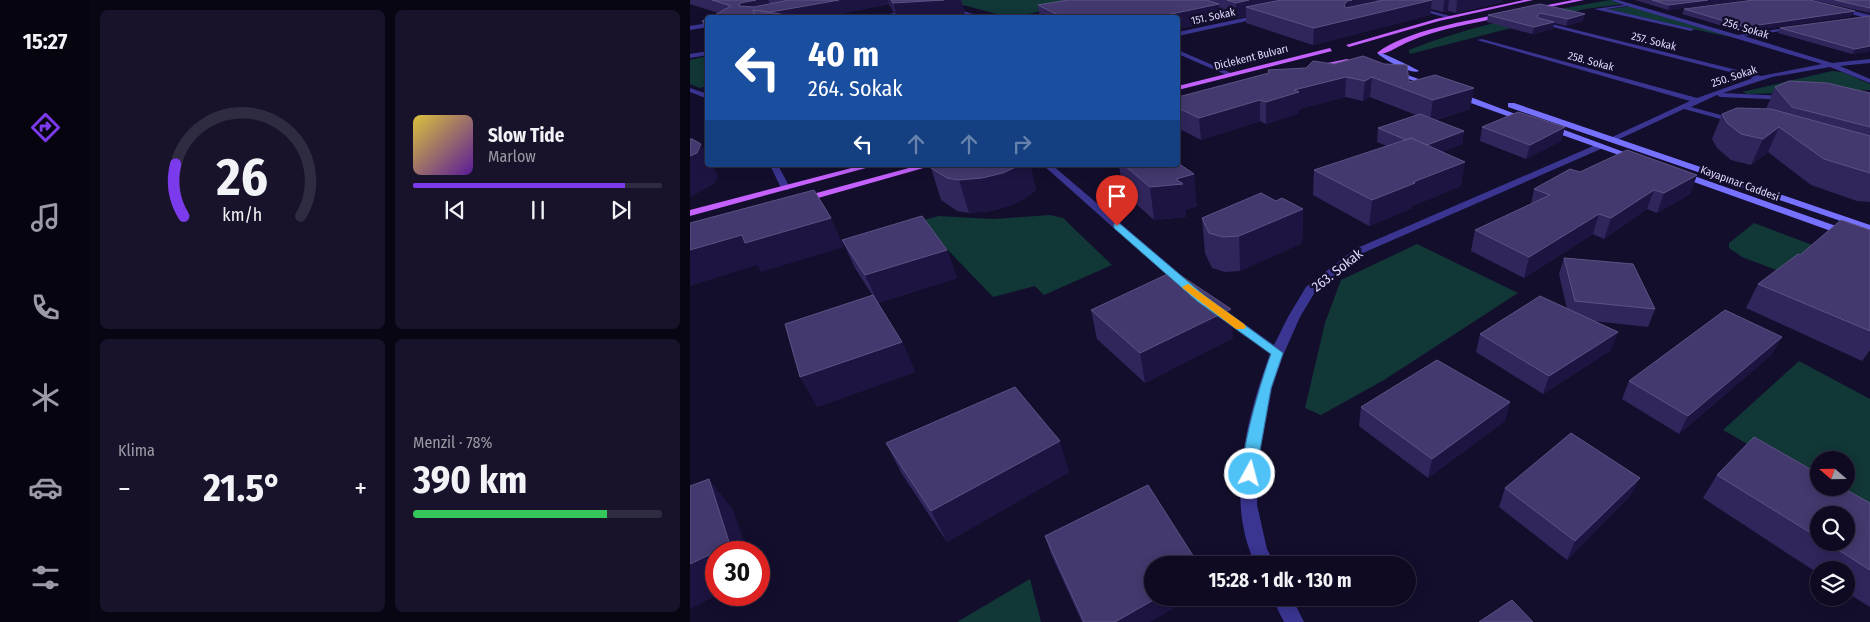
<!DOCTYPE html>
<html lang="tr">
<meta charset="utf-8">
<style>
body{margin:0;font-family:"Fira Sans Condensed",sans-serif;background:#18132a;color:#f1f3f6;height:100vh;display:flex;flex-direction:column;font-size:19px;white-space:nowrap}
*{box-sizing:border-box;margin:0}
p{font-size:16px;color:#9b9aa5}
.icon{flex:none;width:28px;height:28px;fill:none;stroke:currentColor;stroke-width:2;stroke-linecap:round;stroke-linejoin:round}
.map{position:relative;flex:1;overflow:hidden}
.sheet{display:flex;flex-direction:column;gap:10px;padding:10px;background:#080613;width:600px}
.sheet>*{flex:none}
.top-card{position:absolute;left:15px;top:15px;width:475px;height:152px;border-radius:5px;box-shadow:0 2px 12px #0003,0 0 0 1px #2f2b40;background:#1a4fa0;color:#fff;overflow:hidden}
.needle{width:32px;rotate:290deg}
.fabs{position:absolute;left:1120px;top:451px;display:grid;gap:10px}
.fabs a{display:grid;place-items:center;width:45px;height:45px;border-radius:50%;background:#0f0a22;box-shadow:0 2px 12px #0003,0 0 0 1px #2f2b40;font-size:25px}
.speed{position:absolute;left:15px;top:541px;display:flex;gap:10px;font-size:25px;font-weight:700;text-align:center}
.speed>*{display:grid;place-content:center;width:65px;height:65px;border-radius:50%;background:#0f0a22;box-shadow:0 2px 12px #0003,0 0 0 1px #2f2b40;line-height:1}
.speed .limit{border:8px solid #d22;background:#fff;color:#111}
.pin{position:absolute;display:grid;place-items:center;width:42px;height:42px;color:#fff;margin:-51px -21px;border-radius:50% 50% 50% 0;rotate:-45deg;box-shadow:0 0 5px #0007}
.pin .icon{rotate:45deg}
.me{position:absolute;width:55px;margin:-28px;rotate:7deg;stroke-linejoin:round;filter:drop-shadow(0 0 4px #0008)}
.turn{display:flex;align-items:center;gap:18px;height:105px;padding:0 20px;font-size:22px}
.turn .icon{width:65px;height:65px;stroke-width:2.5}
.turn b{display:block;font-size:35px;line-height:42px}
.lanes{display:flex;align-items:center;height:48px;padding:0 20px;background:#0003;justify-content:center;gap:25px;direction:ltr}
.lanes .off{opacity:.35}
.big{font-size:38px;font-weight:700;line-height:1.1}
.sheet .widget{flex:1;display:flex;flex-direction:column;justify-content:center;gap:8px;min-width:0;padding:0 18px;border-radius:8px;background:#18132a}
.sheet .dial{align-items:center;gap:0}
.dial svg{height:130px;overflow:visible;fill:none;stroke:#2f2b40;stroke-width:7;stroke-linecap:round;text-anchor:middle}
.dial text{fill:#f1f3f6;stroke:none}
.song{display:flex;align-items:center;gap:15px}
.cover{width:60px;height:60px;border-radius:8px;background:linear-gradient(135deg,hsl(50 70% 55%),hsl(270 70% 35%))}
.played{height:5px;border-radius:2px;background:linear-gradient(90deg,#7c3aed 85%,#2f2b40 85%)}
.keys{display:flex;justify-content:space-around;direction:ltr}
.heat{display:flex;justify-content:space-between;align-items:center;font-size:28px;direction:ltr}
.charge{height:8px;border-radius:4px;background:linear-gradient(90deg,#34c759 78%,#2f2b40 0)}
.sheet .tiles{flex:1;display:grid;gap:10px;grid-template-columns:repeat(2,1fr)}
.trip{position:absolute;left:454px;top:556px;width:272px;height:50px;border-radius:25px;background:#0f0a22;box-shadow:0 2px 12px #0003,0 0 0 1px #2f2b40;font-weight:700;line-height:50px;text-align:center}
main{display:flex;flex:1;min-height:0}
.tab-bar{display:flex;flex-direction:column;width:90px;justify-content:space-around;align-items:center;background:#06040e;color:#9b9aa5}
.tab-bar .icon{width:35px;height:35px}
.tab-bar .on{color:#7c3aed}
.tab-bar b{font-size:22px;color:#f1f3f6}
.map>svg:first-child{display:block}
.green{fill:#113736}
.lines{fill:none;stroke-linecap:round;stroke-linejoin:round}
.street{fill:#393590;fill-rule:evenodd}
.secondary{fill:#7671ff;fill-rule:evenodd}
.primary{fill:#c561ff;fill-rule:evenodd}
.wall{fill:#31265c;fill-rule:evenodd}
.shaded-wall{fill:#1e1442}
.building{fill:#44396e;stroke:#5c5284}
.route{fill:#4fc3f7;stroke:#337fa1}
.slow{fill:#f59e0b}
.labels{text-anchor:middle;stroke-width:5;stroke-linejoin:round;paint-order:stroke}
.far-street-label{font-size:11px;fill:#dfdaff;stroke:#140e2d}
.street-label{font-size:14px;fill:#dfdaff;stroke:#140e2d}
</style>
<main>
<nav class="tab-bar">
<b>15:27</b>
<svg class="icon on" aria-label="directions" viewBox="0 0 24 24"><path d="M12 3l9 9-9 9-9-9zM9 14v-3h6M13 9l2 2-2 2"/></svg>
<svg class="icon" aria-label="music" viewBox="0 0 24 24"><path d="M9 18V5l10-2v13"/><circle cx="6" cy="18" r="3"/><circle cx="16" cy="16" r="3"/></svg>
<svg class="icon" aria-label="phone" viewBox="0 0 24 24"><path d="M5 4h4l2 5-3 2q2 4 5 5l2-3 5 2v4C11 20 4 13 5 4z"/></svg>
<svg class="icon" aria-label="climate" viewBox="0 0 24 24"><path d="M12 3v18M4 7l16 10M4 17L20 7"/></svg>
<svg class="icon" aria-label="car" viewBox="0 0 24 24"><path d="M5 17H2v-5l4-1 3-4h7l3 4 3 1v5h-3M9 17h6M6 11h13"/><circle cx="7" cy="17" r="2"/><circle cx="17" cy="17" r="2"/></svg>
<svg class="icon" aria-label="filters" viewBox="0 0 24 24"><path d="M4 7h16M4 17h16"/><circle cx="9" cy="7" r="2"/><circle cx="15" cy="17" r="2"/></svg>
</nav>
<section class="sheet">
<div class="tiles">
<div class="widget dial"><svg viewBox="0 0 100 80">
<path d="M14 69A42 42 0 1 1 86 69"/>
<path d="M14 69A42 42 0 0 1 9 37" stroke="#7c3aed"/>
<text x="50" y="56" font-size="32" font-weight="700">26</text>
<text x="50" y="72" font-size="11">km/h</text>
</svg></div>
<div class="widget">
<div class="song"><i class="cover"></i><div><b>Slow Tide</b><p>Marlow</p></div></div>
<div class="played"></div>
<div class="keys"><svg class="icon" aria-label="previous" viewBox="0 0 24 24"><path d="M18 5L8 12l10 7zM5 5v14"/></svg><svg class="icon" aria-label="pause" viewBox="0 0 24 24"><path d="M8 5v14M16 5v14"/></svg><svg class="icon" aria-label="next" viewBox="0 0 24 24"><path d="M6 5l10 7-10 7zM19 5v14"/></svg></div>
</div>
<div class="widget"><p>Klima</p>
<div class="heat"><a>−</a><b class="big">21.5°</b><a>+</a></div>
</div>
<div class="widget"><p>Menzil · 78%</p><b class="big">390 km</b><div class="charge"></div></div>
</div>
</section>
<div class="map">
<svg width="1180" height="622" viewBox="0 0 1180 622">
<rect width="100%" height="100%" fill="#140e2d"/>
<!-- green -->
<path class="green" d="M254 0H399L322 18Z
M920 0 933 4 895 9 720 54 719 53V50C784 24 851 12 920 0Z
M941 6 1045 38 913 10Z
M17 56V86L10 88 0 84V60Z
M1142 71 1152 72 1180 84V90L1058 94 1052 92Z
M360 215 373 218 422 265 354 295 345 286 303 297 255 247 234 220 249 216 303 219Z
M1064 223 1125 246 1110 279 1052 257 1039 248V243Z
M727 244 828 293 694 380 631 415 615 408 635 323 651 280Z
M1109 361 1180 399V514L1133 488H1156V460H1129V485L1033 430Z
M340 579 351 622H267Z"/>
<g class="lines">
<!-- street -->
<path class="street" d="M233 0H240L295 18H286Z
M692 0H700L764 17 761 19Z
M921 0H928L1048 35 1108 26 1106 29 1054 36 1142 63 1180 59V63L1150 66 1180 79V83L1140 67 1082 77 1033 93 1097 96H1100V100L1030 97 1027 95 1001 107 1049 120V124L994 109 923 142H920V138L1000 101 787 40 792 39 1007 98 1063 78 847 23 850 21 1071 76 1132 64 937 6 917 9 1004 29 1001 31 904 9 934 5Z
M1148 7 1180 15V19L1146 10Z
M222 8 224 11 196 18H185Z
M365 10 367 13 349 18H338Z
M573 14 575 17 488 36V32Z
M18 23V27L0 30V26Z
M488 50 543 74 544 75 539 76 488 54Z
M18 51V55L0 58V54Z
M0 88 18 94V99L0 92Z
M910 143 914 146 913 148 673 253 625 292 610 317 594 353 582 388 569 459 567 505 577 549 585 565H566C534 502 557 417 580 354L524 314 522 311 524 308H532L584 345 598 317 616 287 665 249Z
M80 165H88L100 188 98 190H92Z
M353 165H362L497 280 499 283 497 286H489Z
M582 598H602L614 622H594Z"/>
<!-- secondary -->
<path class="secondary" d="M688 52C691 52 725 68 729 71 722 75 695 60 688 54Z
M703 70 743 84 744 85 739 86 701 73 700 72Z
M764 93H770L841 120 834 122 764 97Z
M818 103H824L1180 225V231L818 107Z
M855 125H861L950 158 943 160 855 129Z
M990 171 1180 238V245L987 176V172Z"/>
<!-- primary -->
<path class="primary" d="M834 0H843L749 21 659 47 656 45 746 19Z
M883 0H894L840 11 837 9Z
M814 13 816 16C783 24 749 28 718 42 710 45 694 57 687 53 716 30 778 21 814 13Z
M640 48 642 51 488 90V86Z
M657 59 659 60V62L621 69 618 67Z
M173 165H187L0 216V210Z
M230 165H244L114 202 111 203 106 200 108 198Z"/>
</g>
<!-- wall -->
<path class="wall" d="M0 0H271L276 18H206L204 12H203L199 4 129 18H19L28 13 0 4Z
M378 0H813L812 2 766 13 758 11 753 12 741 9 740 15 623 45 556 23V16L546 18 529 13 530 20 488 29V18H350L348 5Z
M945 0H1052L978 10Z
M1123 0H1180V13Z
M850 4 893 21 876 26 864 23 863 29 842 34 797 22 798 15Z
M994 9 1162 16 1053 32 992 14Z
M1090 28 1180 51 1162 54 1088 33Z
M616 68 719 82 780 109 745 120 774 131 772 144 752 152 771 186 722 206V208L679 226 623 195 624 170 697 146 687 142 688 128 726 115 680 97 673 101 655 97 609 109V113L576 124 570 121 511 140 488 128V97L578 73V70Z
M1085 87 1180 93V202L1167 201 1121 185 1078 152 1061 165 1041 160 1027 148 1022 139 1032 114 1076 109Z
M792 127H875L871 141 836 159 790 141Z
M241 165H340L346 190 336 198 322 205 301 211 279 213 267 211 251 200 241 168Z
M429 165H488L507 206 495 210 496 217 464 220 433 192Z
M890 172 1007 175 1000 194 967 213 957 209 914 239 903 234 834 278 781 251 785 230 841 204 844 189Z
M586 201 613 209 612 243 550 271 535 272 522 268 515 253 512 218Z
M1180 230V350L1172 361 1056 308 1068 284 1110 255Z
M152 240 257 250 267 278 188 303 212 342 225 372 127 407 183 296 165 268Z
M874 258 965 309 958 327 904 321 921 350 853 394 786 352 790 334 877 309 869 274Z
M401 310 543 338 455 383 407 339Z
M1092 337 1081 355 989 434 932 399 939 381Z
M820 402 815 421 738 478 669 426 671 407Z
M196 443 379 472 257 542 212 474Z
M1027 475 1180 503V607L1156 592V570H1129V574L1013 498ZM1129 515 1156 542H1129Z
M950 478 940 496 877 560 809 507 815 488Z
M355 536 460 622H392L361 554Z"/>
<!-- shaded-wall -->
<path class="shaded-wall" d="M66 0H78L83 10 149 0H198L199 4 129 18H51L49 6 50 3Z
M199 0H200L204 12H203Z
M254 0H271L276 18H207L203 3Z
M559 0H635L556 7V16L546 18V3Z
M662 0H686L685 10 656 17 654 5 657 1Z
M742 0 740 15 623 45 624 28Z
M754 0H759L758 11 753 12Z
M767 0H813L812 2 766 13Z
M1018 0H1052L978 10 979 5Z
M529 4 530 20 488 29V18H462Z
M1165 11 1162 16 1053 32 1055 27Z
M895 14 893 21 876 26 878 19Z
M864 22 863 29 842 34 844 27Z
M18 23V32L14 24Z
M1180 46V51L1162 54 1165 49Z
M656 77 655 97 609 109V113L576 124V102L604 90Z
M682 77 680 97 673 101 675 81Z
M784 88 780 109 740 121 743 100Z
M570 100V121L511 140 509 118Z
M875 127 871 141 836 159 840 145Z
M1089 127 1078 152 1061 165 1073 139Z
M774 131 772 144 730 161 732 147Z
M11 144 18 156V165H22L28 175 24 184 6 194 0 197V156Z
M775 162 771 186 722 206V208L679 226 682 200 723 182Z
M330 165H340L346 190 336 198 322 205 301 211 279 213 269 180Z
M504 174 507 206 495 210 496 217 464 220 460 187Z
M1007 175 1000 194 967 213 974 193Z
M964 190 957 209 914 239 921 218Z
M613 209 612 243 550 271 549 236Z
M909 214 903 234 834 278 839 257Z
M141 218 154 247 71 272 67 265 0 286V250L52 235Z
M257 250 267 278 188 303 175 275Z
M541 309 543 338 455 383 450 353Z
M928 332 921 350 853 394 859 376Z
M1092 337 1081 355 989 434 998 416Z
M212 342 225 372 127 407 110 377Z
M820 402 815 421 738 478 742 459Z
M370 441 379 472 257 542 241 511Z
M950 478 940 496 877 560 885 541Z
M19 479 43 510 58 552H26V595H27L0 609V564Z
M467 598H502L460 622H425Z"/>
<!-- building -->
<path class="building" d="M22 0H66L50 3 49 6 64 7 99 0H149L81 12 63 10 65 15 51 18H19L41 6Z
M201 0H254L203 3Z
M378 0H516L529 4 462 18H374L348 5Z
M537 0H559L546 3Z
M591 0H662L657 1 654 5 656 8 694 0H742L624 28 556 7Z
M962 0H1018L979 5Z
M1064 0H1120L1165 11 1055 27 994 9Z
M1145 0H1180V8Z
M850 4 895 14 878 19 850 13 847 16 848 18 864 22 844 27 798 15Z
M63 10 117 18H65Z
M1180 16V46L1165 49 1090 28Z
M18 18V23L14 24 12 21Z
M673 56 694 64 717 65 719 82 745 75 784 88 743 100 682 77 675 81 656 77 604 90 609 92 576 102 570 100 509 118 488 108V97L579 73 578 70 616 68 623 61 644 64Z
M1099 81 1137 83 1180 93V127L1102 107 1085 87Z
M1047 108 1081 109 1180 136V173L1134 159 1089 127 1073 139 1051 134 1037 123 1032 114Z
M828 112 875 127 840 145 792 127Z
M730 114 774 131 737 145 721 138 716 140 688 128Z
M721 138 775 162 723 182 725 183 682 200 624 170Z
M0 139H2L11 144 7 153 0 156Z
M937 150 1007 175 974 193 964 190 921 218 909 214 839 257 785 230 860 195 844 189 880 169 890 172Z
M488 163 504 174 486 179 493 184 460 187 434 165H488Z
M241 165H330L313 173 292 178 269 180 257 178 241 168Z
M124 190 141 218 55 243 52 235 0 250V223Z
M571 193 586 201 592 198 613 209 549 236 533 237 519 233 512 218Z
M232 216 257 250 175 275 152 240Z
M1151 220 1180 230V331L1068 284 1108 254 1110 255Z
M874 258 943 264 965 309 885 301Z
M484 271 541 309 450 353 401 310Z
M183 295 212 342 110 377 95 324Z
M850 296 928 332 859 376 790 334Z
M1035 310 1092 337 998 416 939 381Z
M747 360 820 402 742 459 671 407Z
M325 387 370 441 241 511 196 443Z
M881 433 950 478 885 541 815 488Z
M1064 437 1129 474V488H1153L1180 503V570L1136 542H1156V515H1129V538L1027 475Z
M19 479 40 545 0 564V486Z
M458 485 509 565H462V598H467L425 622H394L355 536Z
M822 600 843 622H789Z"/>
<!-- route -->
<path class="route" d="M427 223 430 224 515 296 593 353 581 388 565 478 560 480 555 478C546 461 573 375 581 354L507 301 424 228V224Z"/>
<!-- slow -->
<path class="slow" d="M498 284 554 324 556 327 554 329H546L494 289 492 287Z"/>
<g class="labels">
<!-- far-street labels -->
<g class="far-street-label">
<text transform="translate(523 16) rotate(-12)" y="4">151. Sokak</text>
<text transform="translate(1056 28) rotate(17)" y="4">256. Sokak</text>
<text transform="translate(964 41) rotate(14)" y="4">257. Sokak</text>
<text transform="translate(561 57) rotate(-14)" y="4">Diclekent Bulvarı</text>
<text transform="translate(901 61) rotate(15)" y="4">258. Sokak</text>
<text transform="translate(1044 76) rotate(-18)" y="4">250. Sokak</text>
<text transform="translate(1050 183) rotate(20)" y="4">Kayapınar Caddesi</text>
</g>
<!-- street labels -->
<g class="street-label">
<text transform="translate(647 270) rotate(-38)" y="5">263. Sokak</text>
</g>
</g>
</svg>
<div class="fabs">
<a><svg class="needle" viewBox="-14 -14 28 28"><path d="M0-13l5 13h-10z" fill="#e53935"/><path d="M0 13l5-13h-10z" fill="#9b9aa5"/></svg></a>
<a><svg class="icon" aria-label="search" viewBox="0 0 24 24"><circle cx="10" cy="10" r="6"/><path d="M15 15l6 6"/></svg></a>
<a><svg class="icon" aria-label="layers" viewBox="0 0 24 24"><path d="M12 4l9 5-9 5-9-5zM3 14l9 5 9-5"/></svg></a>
</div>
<div class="speed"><div class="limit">30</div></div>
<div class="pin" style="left:427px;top:226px;background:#d93025"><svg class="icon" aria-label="arrive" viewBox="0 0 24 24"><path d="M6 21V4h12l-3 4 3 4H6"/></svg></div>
<svg class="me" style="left:560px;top:474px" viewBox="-20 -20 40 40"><circle r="17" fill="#4fc3f7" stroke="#fff" stroke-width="3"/><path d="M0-11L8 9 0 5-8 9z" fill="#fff"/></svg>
<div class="trip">15:28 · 1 dk · 130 m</div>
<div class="top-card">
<div class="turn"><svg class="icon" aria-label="left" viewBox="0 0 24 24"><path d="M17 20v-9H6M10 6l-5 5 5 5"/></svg><div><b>40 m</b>264. Sokak</div></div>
<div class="lanes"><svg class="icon" aria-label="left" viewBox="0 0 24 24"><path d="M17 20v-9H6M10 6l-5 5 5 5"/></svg><svg class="icon off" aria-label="ahead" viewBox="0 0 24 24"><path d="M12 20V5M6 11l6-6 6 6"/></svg><svg class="icon off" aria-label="ahead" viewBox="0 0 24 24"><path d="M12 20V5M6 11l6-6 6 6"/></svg><svg class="icon off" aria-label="right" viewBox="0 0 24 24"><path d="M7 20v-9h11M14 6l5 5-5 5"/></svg></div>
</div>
</div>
</main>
